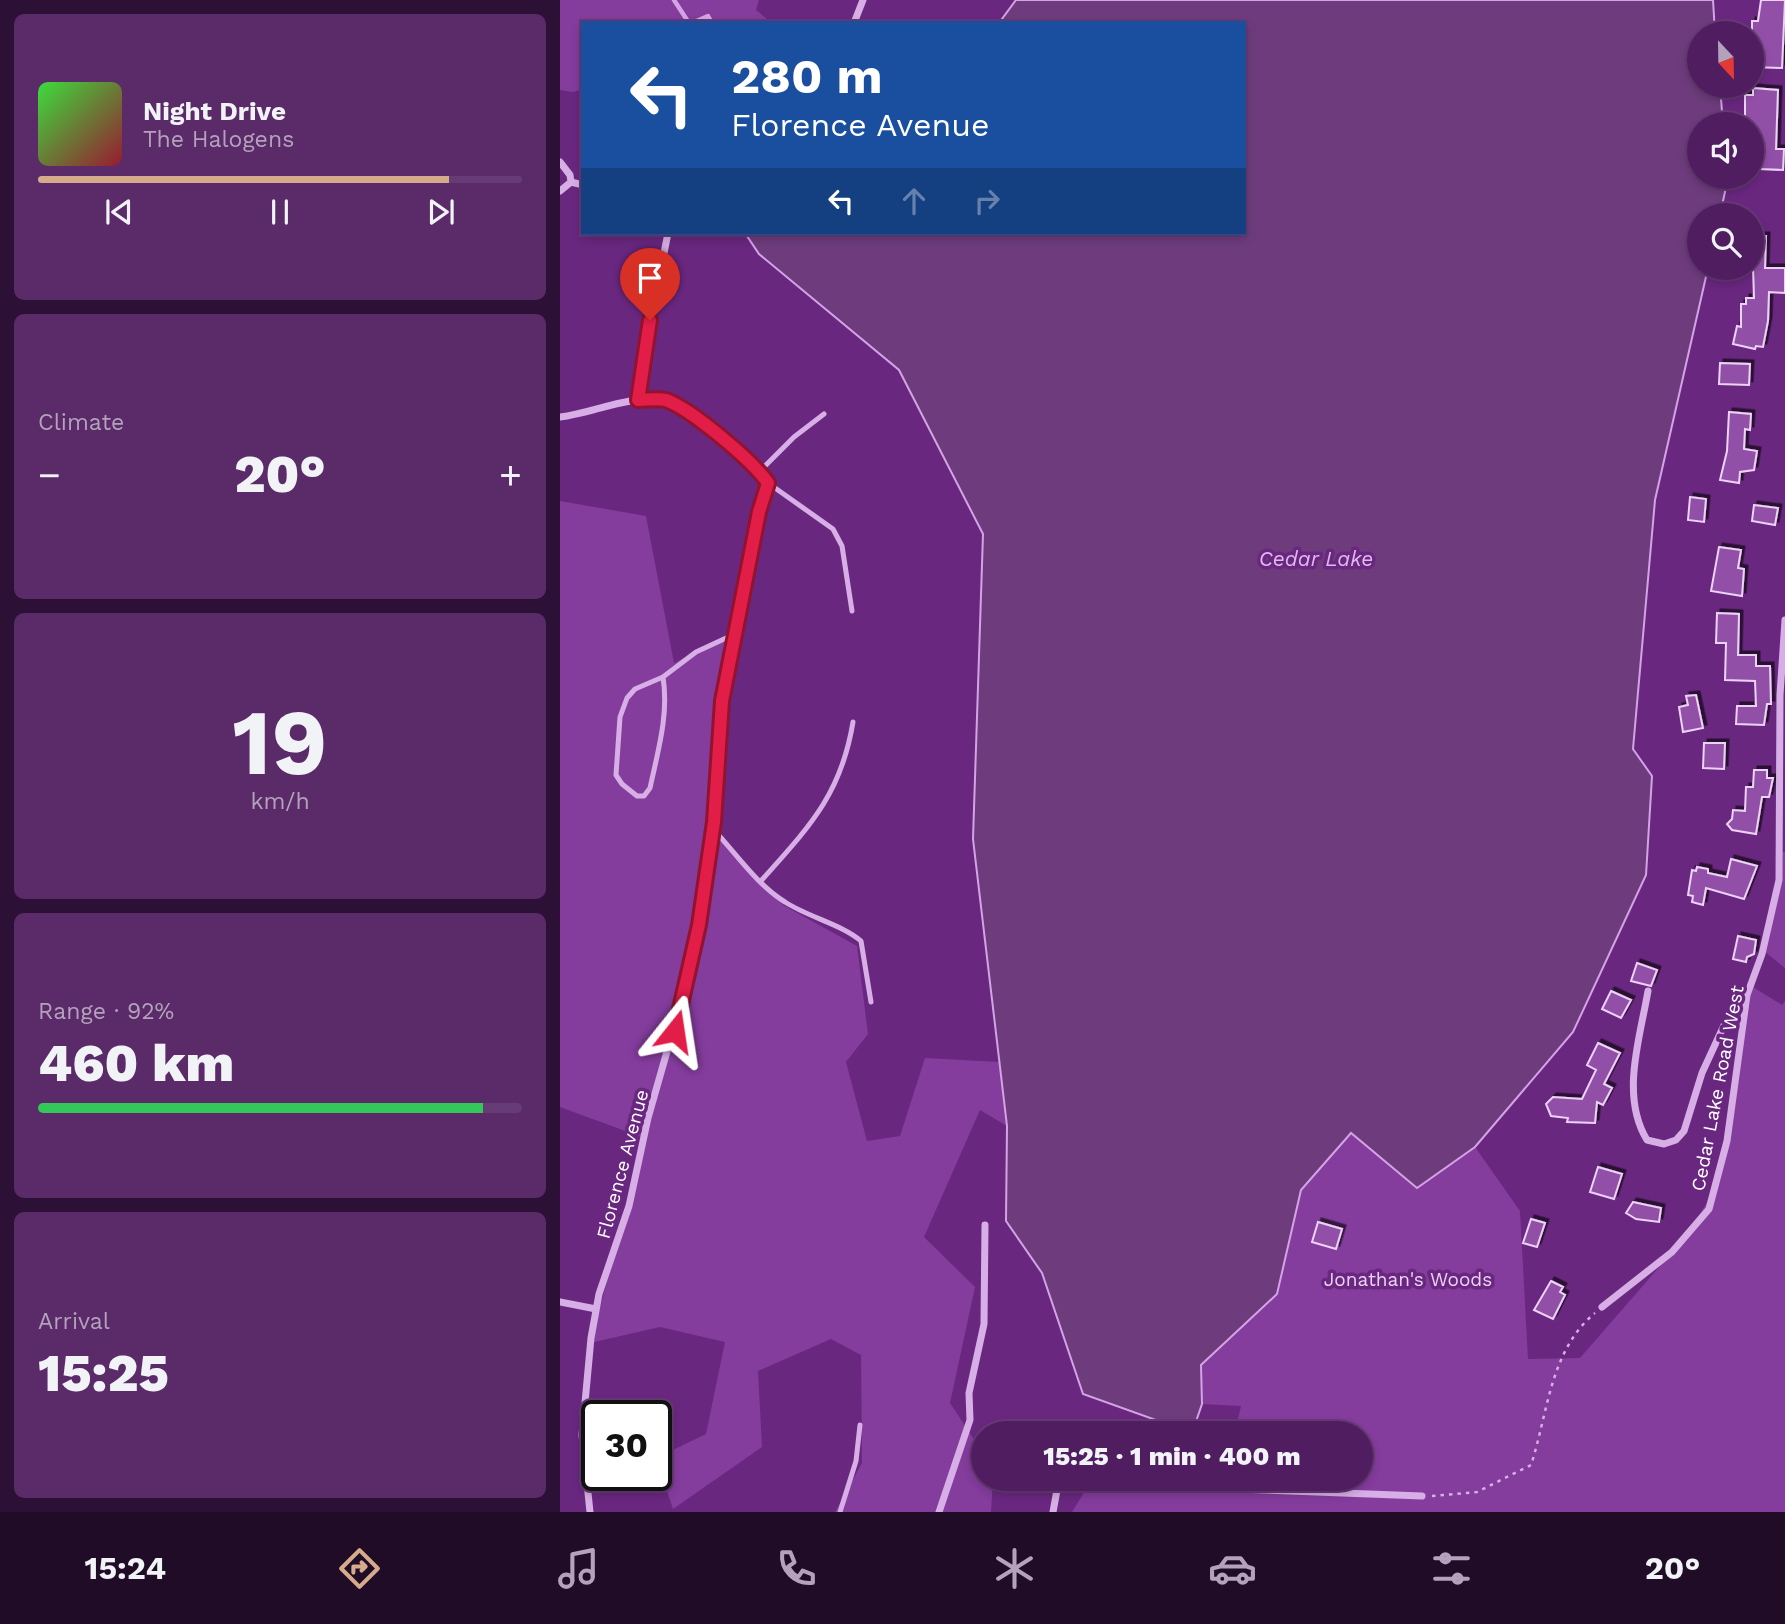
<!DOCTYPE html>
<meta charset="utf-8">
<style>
body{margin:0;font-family:"Work Sans",sans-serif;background:#5a2a69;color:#f1f3f6;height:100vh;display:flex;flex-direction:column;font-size:26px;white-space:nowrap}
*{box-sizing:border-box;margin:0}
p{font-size:23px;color:#b4a2bd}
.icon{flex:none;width:38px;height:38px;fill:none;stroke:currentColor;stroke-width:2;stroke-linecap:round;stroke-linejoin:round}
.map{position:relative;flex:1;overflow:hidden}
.side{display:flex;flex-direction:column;gap:14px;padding:14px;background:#2c1035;width:560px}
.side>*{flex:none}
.top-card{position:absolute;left:21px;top:21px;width:665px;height:214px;border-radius:0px;box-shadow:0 4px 10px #0003,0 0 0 2px #673b75;background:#1a4fa0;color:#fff;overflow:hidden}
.needle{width:46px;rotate:158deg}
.buttons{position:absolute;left:1127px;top:21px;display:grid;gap:14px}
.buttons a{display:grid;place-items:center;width:77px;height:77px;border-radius:50%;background:#501d60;box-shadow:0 4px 10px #0003,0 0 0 2px #673b75;font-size:35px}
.speed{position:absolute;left:21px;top:1400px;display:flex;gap:14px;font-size:35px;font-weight:700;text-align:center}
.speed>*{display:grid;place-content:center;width:91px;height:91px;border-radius:50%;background:#501d60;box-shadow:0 4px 10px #0003,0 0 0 2px #673b75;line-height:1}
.speed .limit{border:4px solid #111;border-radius:10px;background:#fff;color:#111}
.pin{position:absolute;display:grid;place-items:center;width:60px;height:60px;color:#fff;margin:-72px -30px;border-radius:50% 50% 50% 0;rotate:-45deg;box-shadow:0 0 7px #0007}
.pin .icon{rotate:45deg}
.me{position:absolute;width:77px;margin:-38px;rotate:15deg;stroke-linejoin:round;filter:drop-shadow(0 0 5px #0008)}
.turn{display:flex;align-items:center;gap:24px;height:147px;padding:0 35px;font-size:32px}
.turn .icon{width:91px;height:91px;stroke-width:2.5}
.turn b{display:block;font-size:49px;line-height:60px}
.lanes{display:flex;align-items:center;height:66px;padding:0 35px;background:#0003;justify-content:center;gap:35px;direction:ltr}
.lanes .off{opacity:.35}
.big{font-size:52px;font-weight:800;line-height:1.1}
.side .tile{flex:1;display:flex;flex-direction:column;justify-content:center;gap:10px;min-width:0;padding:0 24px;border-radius:10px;background:#5a2a69}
.side .dial{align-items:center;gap:0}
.dial b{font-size:91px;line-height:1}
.song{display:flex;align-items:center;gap:21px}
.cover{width:84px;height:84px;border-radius:10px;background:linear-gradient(135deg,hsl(120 70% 55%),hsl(350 70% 35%))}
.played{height:7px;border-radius:4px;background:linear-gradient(90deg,#d6ab8b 85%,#673b75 85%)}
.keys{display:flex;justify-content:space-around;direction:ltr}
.heat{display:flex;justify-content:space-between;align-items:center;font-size:38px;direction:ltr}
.charge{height:10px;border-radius:5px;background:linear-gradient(90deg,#34c759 92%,#673b75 0)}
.trip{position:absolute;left:411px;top:1421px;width:402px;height:70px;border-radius:35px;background:#501d60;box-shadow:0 4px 10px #0003,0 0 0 2px #673b75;font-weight:800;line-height:70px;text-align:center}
.menu{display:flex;height:112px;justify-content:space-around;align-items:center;background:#200c26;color:#b4a2bd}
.menu .icon{width:49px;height:49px}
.menu .selected{color:#d6ab8b}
.menu b{font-size:32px;color:#f1f3f6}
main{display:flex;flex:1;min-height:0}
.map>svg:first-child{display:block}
.green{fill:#843c9d}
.water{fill:#6e3c7d;stroke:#d4a3e6;stroke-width:2}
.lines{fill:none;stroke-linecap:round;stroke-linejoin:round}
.stream{stroke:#d4a3e6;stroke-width:4.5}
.building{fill:#9250a8;stroke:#ecd2f5;stroke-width:2;filter:url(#shadow)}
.path{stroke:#d7afe6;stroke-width:2.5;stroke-dasharray:3.5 5;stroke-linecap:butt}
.service{stroke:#d7afe6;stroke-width:5}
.minor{stroke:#d7afe6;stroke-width:7}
.route-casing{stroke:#92132f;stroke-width:18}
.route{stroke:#e11d48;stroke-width:12}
.labels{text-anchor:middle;stroke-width:7;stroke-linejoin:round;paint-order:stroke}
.street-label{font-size:19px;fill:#fff;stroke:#6a2780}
.park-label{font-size:19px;fill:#ecd2f5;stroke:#6a2780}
.water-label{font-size:21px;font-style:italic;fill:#e0baed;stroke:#6a2780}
</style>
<main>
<section class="side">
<div class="tile">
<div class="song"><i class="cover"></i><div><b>Night Drive</b><p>The Halogens</p></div></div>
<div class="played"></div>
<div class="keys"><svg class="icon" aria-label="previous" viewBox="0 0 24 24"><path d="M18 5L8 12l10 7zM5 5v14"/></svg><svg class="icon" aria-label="pause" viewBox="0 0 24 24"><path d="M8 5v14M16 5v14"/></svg><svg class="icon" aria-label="next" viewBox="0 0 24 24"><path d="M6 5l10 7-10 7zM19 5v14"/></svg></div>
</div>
<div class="tile"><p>Climate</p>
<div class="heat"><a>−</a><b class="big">20°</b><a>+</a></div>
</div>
<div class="tile dial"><b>19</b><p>km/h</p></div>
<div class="tile"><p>Range · 92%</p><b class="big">460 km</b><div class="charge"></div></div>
<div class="tile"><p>Arrival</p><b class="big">15:25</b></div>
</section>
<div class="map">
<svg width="1225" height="1512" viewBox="0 0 1225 1512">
<defs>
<filter id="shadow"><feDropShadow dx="3.5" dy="-3.5" stdDeviation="0" flood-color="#0009"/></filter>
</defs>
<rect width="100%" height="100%" fill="#6a2780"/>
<!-- green -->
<path class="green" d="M0 0H199L196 10 212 23H23V89L13 92 0 90Z
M0 501 86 516 114 663 175 632 154 828 223 905 297 946 308 1034 286 1062 307 1141 340 1136 365 1058 439 1062 447 1126 420 1110 364 1237 415 1287 390 1403 423 1453 424 1479H433L431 1512H275L302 1463 301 1355 271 1339 198 1371 202 1447 113 1509 96 1458 146 1434 165 1342 100 1327 30 1343 87 1139 0 1107Z
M1221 852H1225V968L1204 951Z
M1193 987 1222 1005 1225 1001V1512H512L528 1486 663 1489 666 1479H802V1433H675L681 1406 642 1404 641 1365 717 1294 741 1190 779 1146V1141L791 1133 857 1188 915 1147 960 1211 968 1359 1020 1358 1127 1235 1149 1199 1167 1141 1187 995Z"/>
<!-- water -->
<path class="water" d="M456 0H1153L1155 33H1139V86H1160L1163 124H1139V177L1168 178 1160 215H1139V268H1148L1095 500 1073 749 1092 776 1086 875 1013 1032 915 1147 857 1188 791 1133 741 1190 717 1294 641 1365 642 1404 632 1433 523 1394 482 1273 446 1221 447 1126 413 839 423 534 339 370 199 254 185 233H684V23H439Z"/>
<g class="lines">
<!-- stream -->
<path class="stream" d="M114 0 129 23
M132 23 148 16 152 23"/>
</g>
<!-- building -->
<path class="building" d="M1201 0H1225L1222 68 1193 67 1195 38H1192V21H1198Z
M1193 88 1218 90 1216 149H1224L1223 170 1199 169 1200 138 1192 137V124H1185V95H1193Z
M1192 236H1206L1205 268H1225V293L1209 292 1208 321 1203 347 1196 346 1195 349 1173 344 1177 326 1181 327V304H1186V298H1194Z
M1160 363 1190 364 1189 385 1159 384Z
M1169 412 1191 414 1190 430 1185 429 1184 449 1197 451 1194 470 1180 472 1179 483 1160 480 1167 451Z
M1130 497 1146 499 1144 522 1128 520Z
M1194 505 1218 508 1215 525 1192 521Z
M1159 547 1181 550 1178 568 1184 569 1182 596 1151 591Z
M1157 613 1179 614 1178 655H1196V666H1210L1211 704H1207L1204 725 1176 724 1177 706H1196L1195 681 1165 680 1166 643H1156Z
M1136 695 1143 728 1123 732 1119 707 1128 705 1126 696Z
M1144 743H1165L1164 769 1143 768Z
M1194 770H1207V778H1213L1209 797H1202L1196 834 1172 830 1167 824 1172 819 1173 810 1185 811 1186 787H1193Z
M1171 859 1197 866 1184 899 1146 888 1143 905 1132 902 1133 896 1128 895 1132 870 1136 871 1137 867 1148 869V873L1167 877Z
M1178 936 1196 940 1194 954 1187 957 1186 962 1173 959Z
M1077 963 1097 970 1091 986 1071 981Z
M1051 991 1071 1000 1061 1018 1042 1009Z
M1038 1043 1060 1053 1044 1084 1052 1088 1043 1105 1037 1102 1035 1123 1007 1122 1008 1118 991 1116 986 1104 993 1097 1022 1099 1036 1070 1027 1065Z
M1038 1167 1062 1174 1054 1199 1030 1192Z
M1073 1202 1101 1208 1099 1222 1076 1219 1066 1213Z
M971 1219 985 1223 977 1247 963 1243Z
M758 1222 782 1229 776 1249 752 1242Z
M991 1281 1003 1287 1000 1292 1005 1295 993 1319 974 1310Z"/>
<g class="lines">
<!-- path -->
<path class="path" d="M872 1496 917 1492 971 1465C988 1413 990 1350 1035 1313"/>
<!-- service -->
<path class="service" d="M200 471 234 437 264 414
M208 483 273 529 282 546 292 611
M103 677C109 714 98 751 90 788L84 796H77L62 784 56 775 60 717 67 698 75 689 103 677 136 652 177 633
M153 829C175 852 197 885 225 902 248 917 283 925 301 941L311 1002
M201 881C249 827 281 795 293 722
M444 1429 454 1433
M280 1512 296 1461 300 1425"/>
<!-- minor -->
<path class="minor" d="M294 23 303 0
M0 162 10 175 11 182 0 191
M11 182 23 185
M78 400 83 358 108 233
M0 417C33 413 69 395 102 400 123 402 196 464 208 483L199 512 162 701 154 823 132 964 88 1118 69 1206 39 1294 31 1338 22 1435 30 1512
M1088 991C1080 1038 1060 1096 1087 1140L1104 1144 1116 1140 1124 1131 1142 1073 1177 997 1187 995
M0 1302 36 1309
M1042 1307 1112 1252 1149 1209 1167 1141 1187 995 1202 954 1219 880 1220 695 1225 620
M537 1479 652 1488 862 1496
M379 1512 410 1420 409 1393 424 1324 425 1225
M493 1512 497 1490 514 1479"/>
</g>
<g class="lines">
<!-- route casing -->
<g class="route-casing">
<path id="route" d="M90 320 78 400C87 400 98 398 106 400 131 409 193 461 208 483L199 512 162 701 154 822 139 925 115 1031"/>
</g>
<!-- route -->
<use href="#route" class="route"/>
</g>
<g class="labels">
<!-- street labels -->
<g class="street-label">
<text transform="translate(1157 1088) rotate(-79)" y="7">Cedar Lake Road West</text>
<text transform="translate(62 1164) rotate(-75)" y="7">Florence Avenue</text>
</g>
<!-- park labels -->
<g class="park-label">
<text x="848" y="1286">Jonathan's Woods</text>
</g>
<!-- water labels -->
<g class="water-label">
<text x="756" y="566">Cedar Lake</text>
</g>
</g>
</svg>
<div class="buttons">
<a><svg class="needle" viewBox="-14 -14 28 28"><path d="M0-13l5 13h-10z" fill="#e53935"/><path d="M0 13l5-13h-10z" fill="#b4a2bd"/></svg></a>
<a><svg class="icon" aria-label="sound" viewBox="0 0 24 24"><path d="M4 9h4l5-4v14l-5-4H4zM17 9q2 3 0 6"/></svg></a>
<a><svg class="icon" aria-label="search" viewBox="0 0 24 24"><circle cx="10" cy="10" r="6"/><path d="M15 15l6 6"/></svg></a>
</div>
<div class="speed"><div class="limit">30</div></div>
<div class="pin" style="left:90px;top:320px;background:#d93025"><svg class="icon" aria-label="arrive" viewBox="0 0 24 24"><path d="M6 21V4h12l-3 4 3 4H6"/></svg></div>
<svg class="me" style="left:115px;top:1031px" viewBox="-20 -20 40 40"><path d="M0-17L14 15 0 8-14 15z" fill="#e11d48" stroke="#fff" stroke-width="4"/></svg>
<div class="trip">15:25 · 1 min · 400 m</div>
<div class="top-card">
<div class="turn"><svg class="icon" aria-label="left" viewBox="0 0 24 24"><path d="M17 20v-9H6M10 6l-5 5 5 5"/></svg><div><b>280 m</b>Florence Avenue</div></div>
<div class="lanes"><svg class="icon" aria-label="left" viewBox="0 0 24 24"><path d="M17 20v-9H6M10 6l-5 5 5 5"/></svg><svg class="icon off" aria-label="ahead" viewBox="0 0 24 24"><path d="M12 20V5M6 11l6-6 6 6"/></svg><svg class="icon off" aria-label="right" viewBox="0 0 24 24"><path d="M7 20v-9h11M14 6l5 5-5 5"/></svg></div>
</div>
</div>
</main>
<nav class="menu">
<b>15:24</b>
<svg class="icon selected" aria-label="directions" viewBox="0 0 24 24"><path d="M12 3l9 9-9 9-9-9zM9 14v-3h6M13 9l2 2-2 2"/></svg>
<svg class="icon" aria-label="music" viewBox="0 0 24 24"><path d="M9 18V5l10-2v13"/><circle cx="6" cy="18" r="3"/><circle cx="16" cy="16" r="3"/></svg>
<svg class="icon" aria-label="phone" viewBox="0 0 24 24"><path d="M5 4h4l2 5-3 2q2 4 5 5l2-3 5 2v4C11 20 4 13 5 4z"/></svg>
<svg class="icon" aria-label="climate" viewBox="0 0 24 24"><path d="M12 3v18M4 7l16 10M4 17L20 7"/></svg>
<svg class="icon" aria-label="car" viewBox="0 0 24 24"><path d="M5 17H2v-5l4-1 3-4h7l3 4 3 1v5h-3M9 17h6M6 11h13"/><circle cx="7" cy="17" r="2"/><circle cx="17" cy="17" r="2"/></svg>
<svg class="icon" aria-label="filters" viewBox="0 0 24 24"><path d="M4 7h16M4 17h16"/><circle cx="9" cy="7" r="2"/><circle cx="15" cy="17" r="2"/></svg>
<b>20°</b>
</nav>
